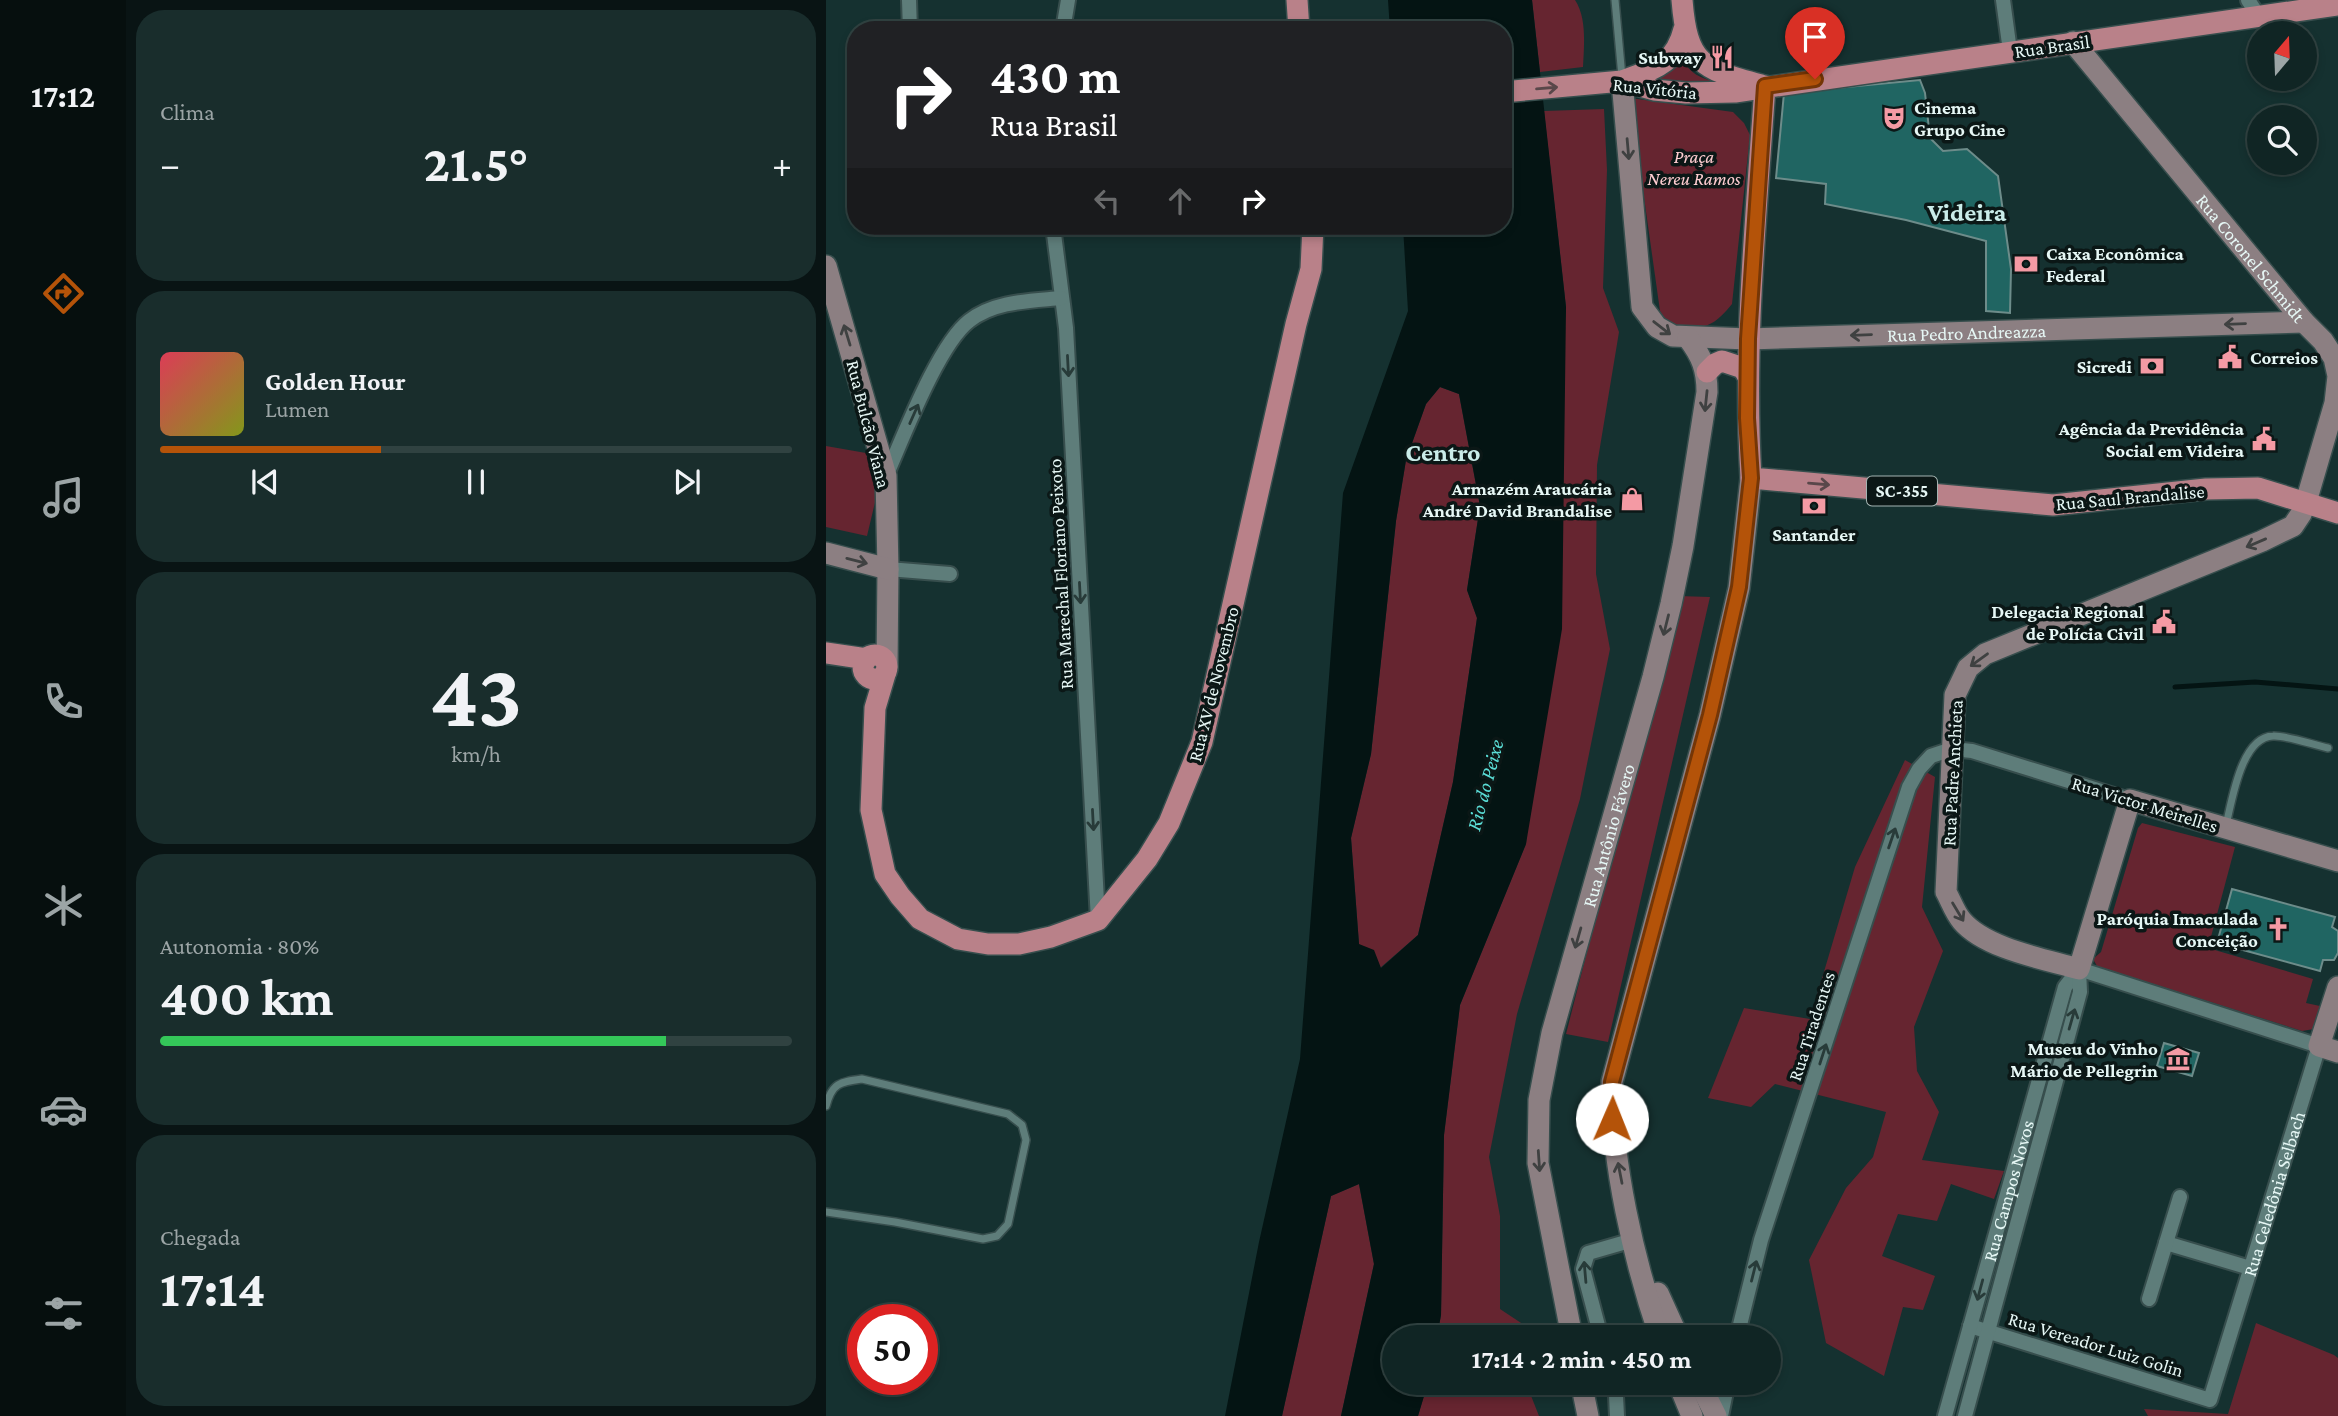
<!DOCTYPE html>
<html lang="pt">
<meta charset="utf-8">
<style>
body{margin:0;font-family:"Crimson Pro",serif;background:#192d2c;color:#f1f3f6;height:100vh;display:flex;flex-direction:column;font-size:26px;white-space:nowrap}
*{box-sizing:border-box;margin:0}
p{font-size:23px;color:#9ca5a6}
.icon{flex:none;width:38px;height:38px;fill:none;stroke:currentColor;stroke-width:2;stroke-linecap:round;stroke-linejoin:round}
.map{position:relative;flex:1;overflow:hidden}
.details{display:flex;flex-direction:column;gap:10px;padding:10px;background:#091414;width:700px}
.details>*{flex:none}
.top-card{position:absolute;left:21px;top:21px;width:665px;height:214px;border-radius:28px;box-shadow:0 4px 10px #0003,0 0 0 2px #304241;background:#202124;color:#fff;overflow:hidden}
.needle{width:46px;rotate:19deg}
.tools{position:absolute;left:1421px;top:21px;display:grid;gap:14px}
.tools a{display:grid;place-items:center;width:70px;height:70px;border-radius:50%;background:#102524;box-shadow:0 4px 10px #0003,0 0 0 2px #304241;font-size:35px}
.speed{position:absolute;left:21px;top:1304px;display:flex;gap:14px;font-size:35px;font-weight:700;text-align:center}
.speed>*{display:grid;place-content:center;width:91px;height:91px;border-radius:50%;background:#102524;box-shadow:0 4px 10px #0003,0 0 0 2px #304241;line-height:1}
.speed .limit{border:10px solid #d22;background:#fff;color:#111}
.pin{position:absolute;display:grid;place-items:center;width:60px;height:60px;color:#fff;margin:-72px -30px;border-radius:50% 50% 50% 0;rotate:-45deg;box-shadow:0 0 7px #0007}
.pin .icon{rotate:45deg}
.me{position:absolute;width:77px;margin:-38px;rotate:1deg;stroke-linejoin:round;filter:drop-shadow(0 0 5px #0008)}
.turn{display:flex;align-items:center;gap:24px;height:147px;padding:0 28px;font-size:32px}
.turn .icon{width:91px;height:91px;stroke-width:2.5}
.turn b{display:block;font-size:49px;line-height:60px}
.lanes{display:flex;align-items:center;height:66px;padding:0 28px;background:#0003;justify-content:center;gap:35px;direction:ltr}
.lanes .off{opacity:.35}
.big{font-size:52px;font-weight:700;line-height:1.1}
.details .tile{flex:1;display:flex;flex-direction:column;justify-content:center;gap:10px;min-width:0;padding:0 24px;border-radius:28px;background:#192d2c}
.details .dial{align-items:center;gap:0}
.dial b{font-size:91px;line-height:1}
.song{display:flex;align-items:center;gap:21px}
.cover{width:84px;height:84px;border-radius:10px;background:linear-gradient(135deg,hsl(350 70% 55%),hsl(70 70% 35%))}
.played{height:7px;border-radius:4px;background:linear-gradient(90deg,#b45309 35%,#304241 35%)}
.keys{display:flex;justify-content:space-around;direction:ltr}
.heat{display:flex;justify-content:space-between;align-items:center;font-size:38px;direction:ltr}
.charge{height:10px;border-radius:5px;background:linear-gradient(90deg,#34c759 80%,#304241 0)}
.trip{position:absolute;left:556px;top:1325px;width:399px;height:70px;border-radius:35px;background:#102524;box-shadow:0 4px 10px #0003,0 0 0 2px #304241;font-weight:700;line-height:70px;text-align:center}
main{display:flex;flex:1;min-height:0}
.tab-bar{display:flex;flex-direction:column;width:126px;justify-content:space-around;align-items:center;background:#060f0e;color:#9ca5a6}
.tab-bar .icon{width:49px;height:49px}
.tab-bar .current{color:#b45309}
.tab-bar b{font-size:32px;color:#f1f3f6}
.map>svg:first-child{display:block}
.green{fill:#662530}
.water{fill:#041413;fill-rule:evenodd}
.lines{fill:none;stroke-linecap:round;stroke-linejoin:round}
.stream{stroke:#041413;stroke-width:5}
.building{fill:#206562;stroke:#6d8c8a;stroke-width:2}
.lane-casing{stroke:#374e4d;stroke-width:10}
.street-casing{stroke:#374e4d;stroke-width:18}
.secondary-casing{stroke:#374e4d;stroke-width:24}
.primary-casing{stroke:#374e4d;stroke-width:24}
.lane{stroke:#5e7d7a;stroke-width:7}
.street{stroke:#5e7d7a;stroke-width:14}
.secondary{stroke:#8c7f82;stroke-width:21}
.primary{stroke:#b98189;stroke-width:21}
.oneway{stroke:#59474a}
.oneway2{stroke:#3f4141}
.oneway3{stroke:#283b39}
.route-casing{stroke:#753606;stroke-width:18}
.route{stroke:#b45309;stroke-width:12}
.labels{text-anchor:middle;stroke-width:7;stroke-linejoin:round;paint-order:stroke}
.shield{fill:#0b1716;stroke:#a4b4b2;stroke-width:2}
.shield-label{font-size:18px;font-weight:bold;fill:#e6f7f5}
.street-label{font-size:19px;fill:#e6f7f5;stroke:#0b1716}
.poi-label{font-size:19px;font-weight:bold;fill:#e6f7f5;stroke:#0b1716;text-anchor:end}
.park-label{font-size:19px;font-style:italic;fill:#ffcdd1;stroke:#0b1716}
.water-label{font-size:21px;font-style:italic;fill:#5adcd5;stroke:#0b1716}
.district-label{font-size:26px;font-weight:bold;fill:#caece9;stroke:#0b1716}
</style>
<main>
<nav class="tab-bar">
<b>17:12</b>
<svg class="icon current" aria-label="directions" viewBox="0 0 24 24"><path d="M12 3l9 9-9 9-9-9zM9 14v-3h6M13 9l2 2-2 2"/></svg>
<svg class="icon" aria-label="music" viewBox="0 0 24 24"><path d="M9 18V5l10-2v13"/><circle cx="6" cy="18" r="3"/><circle cx="16" cy="16" r="3"/></svg>
<svg class="icon" aria-label="phone" viewBox="0 0 24 24"><path d="M5 4h4l2 5-3 2q2 4 5 5l2-3 5 2v4C11 20 4 13 5 4z"/></svg>
<svg class="icon" aria-label="climate" viewBox="0 0 24 24"><path d="M12 3v18M4 7l16 10M4 17L20 7"/></svg>
<svg class="icon" aria-label="car" viewBox="0 0 24 24"><path d="M5 17H2v-5l4-1 3-4h7l3 4 3 1v5h-3M9 17h6M6 11h13"/><circle cx="7" cy="17" r="2"/><circle cx="17" cy="17" r="2"/></svg>
<svg class="icon" aria-label="filters" viewBox="0 0 24 24"><path d="M4 7h16M4 17h16"/><circle cx="9" cy="7" r="2"/><circle cx="15" cy="17" r="2"/></svg>
</nav>
<section class="details">
<div class="tile"><p>Clima</p>
<div class="heat"><a>−</a><b class="big">21.5°</b><a>+</a></div>
</div>
<div class="tile">
<div class="song"><i class="cover"></i><div><b>Golden Hour</b><p>Lumen</p></div></div>
<div class="played"></div>
<div class="keys"><svg class="icon" aria-label="previous" viewBox="0 0 24 24"><path d="M18 5L8 12l10 7zM5 5v14"/></svg><svg class="icon" aria-label="pause" viewBox="0 0 24 24"><path d="M8 5v14M16 5v14"/></svg><svg class="icon" aria-label="next" viewBox="0 0 24 24"><path d="M6 5l10 7-10 7zM19 5v14"/></svg></div>
</div>
<div class="tile dial"><b>43</b><p>km/h</p></div>
<div class="tile"><p>Autonomia · 80%</p><b class="big">400 km</b><div class="charge"></div></div>
<div class="tile"><p>Chegada</p><b class="big">17:14</b></div>
</section>
<div class="map">
<svg width="1512" height="1416" viewBox="0 0 1512 1416">
<rect width="100%" height="100%" fill="#153130"/>
<!-- green -->
<path class="green" d="M706 0H749C761 18 758 46 757 67L714 72Z
M855 54C863 78 880 79 903 85L829 81 838 74Z
M804 98 907 112 918 123 924 135 906 304C885 330 876 329 844 327L834 311Z
M778 109 781 170 777 288 793 332 771 465 770 574 784 649 754 799 691 1014 663 1157 674 1216V1309L704 1329 703 1337H611L615 1315 618 1135 634 1005 700 844 740 307 718 111Z
M614 387 633 394 654 506 641 590 651 618 627 782 592 935 554 968 533 944 525 838 545 754 570 521 580 460 600 404Z
M0 446 40 453 51 494 41 536 0 527Z
M852 596 884 597 782 1042 740 1034Z
M1079 760 1109 777 1096 907 1117 951 1088 1027 1091 1071 1113 1112 1096 1160 1178 1171 1168 1199 1125 1184 1111 1221 1072 1214 1056 1256 1109 1276 1097 1310 1077 1307 1058 1376 1000 1343 983 1260 1020 1188 1047 1157 1060 1112 949 1084 925 1107 882 1098 918 1008 984 1019 1029 867Z
M1316 823 1409 847 1382 948 1487 979 1480 1003 1494 1006 1488 1029 1476 1031 1271 966 1267 959 1275 952 1312 828Z
M533 1184 548 1264 515 1416H456L505 1196Z
M1430 1323 1508 1355 1512 1358V1416H1322L1318 1409 1402 1414Z
M602 1382 700 1383 713 1416H592Z"/>
<!-- water -->
<path class="water" d="M562 0H706L740 307 736 629 700 844 634 1005 618 1135 615 1315 611 1337H569V1382L602 1383 592 1416H515L548 1264 533 1184 505 1196 456 1416H399L433 1242 474 1059 517 493 582 311 577 226H677V30H564ZM614 387 633 394 654 506 641 590 651 618 627 782 592 935 555 968 548 950 533 944 525 838 545 754 570 521 580 460 600 404Z"/>
<g class="lines">
<!-- stream -->
<path class="stream" d="M1349 687 1429 682 1512 689"/>
</g>
<!-- building -->
<path class="building" d="M1094 80 1099 93 1104 138 1117 151 1141 149 1172 176 1185 269 1184 313 1160 311V241L1080 220 999 204 1000 184 950 178 958 93Z
M1406 889 1509 917 1506 927 1512 931V953L1508 960H1497L1494 971 1391 943Z
M1338 1043 1373 1053 1366 1076 1331 1066Z"/>
<g class="lines">
<!-- lane casing -->
<g class="lane-casing">
<path id="lane" d="M789 0 796 77
M1400 825C1406 801 1415 737 1447 736 1459 735 1488 745 1502 748
M0 1106C6 1083 14 1082 36 1079L182 1114 196 1125 200 1140 182 1224 171 1236 157 1239 69 1222 0 1212"/>
</g>
<!-- street casing -->
<g class="street-casing">
<g id="street">
<path d="M83 0 84 30"/>
<path d="M1177 0 1184 51"/>
<path d="M1422 0 1434 18"/>
<path d="M237 30 242 0"/>
<path d="M227 226 240 328 272 920"/>
<path d="M60 476C77 438 112 345 143 321 168 301 204 301 235 298"/>
<path d="M62 569 124 574"/>
<path d="M1340 1243 1424 1268"/>
<path d="M1323 1299 1354 1197"/>
<path id="s1" d="M1144 1326 1384 1400 1493 1046 1253 969"/>
<path d="M775 1337 757 1269 762 1253 807 1240"/>
<path d="M911 1337 935 1240 1083 787 1093 769 1105 756 1126 749 1146 751 1304 800"/>
<path d="M787 1382 790 1396 791 1416"/>
<path d="M895 1416 902 1382"/>
<path id="s2" d="M1119 1416 1239 987 1253 969"/>
<path d="M1139 1416 1254 992 1253 969"/>
</g>
</g>
<!-- secondary casing -->
<g class="secondary-casing">
<g id="secondary">
<path id="s3" d="M1247 42 1478 322 1497 341 1508 358 1512 376 1509 403 1480 502 1475 514 1467 526 1436 541 1159 654 1142 668 1129 695 1120 892C1125 901 1129 913 1136 921 1160 949 1219 959 1253 969L1304 800 1512 861"/>
<path id="s4" d="M796 81 816 307 831 327 847 336 922 339 1478 322"/>
<path d="M0 266 60 476 62 569 61 667"/>
<path d="M0 553 62 569"/>
<path d="M1512 987 1493 1046 1512 1052"/>
<path d="M832 1293 852 1337"/>
<path id="s5" d="M746 1337 712 1163 713 1100 726 1033 827 677 845 604 857 546 881 392C881 370 876 356 862 338"/>
<path d="M834 1337C808 1261 785 1162 786 1082L884 715 913 588 925 478"/>
<path d="M755 1382 762 1416"/>
<path d="M852 1382 866 1416"/>
<path d="M873 1382 890 1416"/>
</g>
</g>
<!-- primary casing -->
<g class="primary-casing">
<path id="primary" d="M471 0 473 30
M856 0C861 63 875 69 935 85
M796 81C828 69 849 65 858 29
M939 86C930 218 917 346 925 478L1227 505 1380 489 1432 488 1512 513
M677 92 796 81 828 90 860 93 909 92 1512 5
M881 372 889 364 896 361 917 368 921 375
M0 653 41 659
M37 667a12 12 0 1 1 24 0a12 12 0 1 1-24 0Z
M60 671 49 708 45 810 59 874 74 896 94 919 132 939 162 944H193L225 937 272 920 321 859 343 823 376 742 470 324 485 269 487 226"/>
</g>
<!-- lane -->
<use href="#lane" class="lane"/>
<!-- street -->
<use href="#street" class="street"/>
<!-- secondary -->
<use href="#secondary" class="secondary"/>
<!-- primary -->
<use href="#primary" class="primary"/>
</g>
<!-- one-way arrows -->
<defs><path id="oneway-shaft" d="M-6 0H5M1.5-3L5.5 0L1.5 3" fill="none" stroke-width="1.6" stroke-linecap="round" stroke-linejoin="round" transform="scale(1.75)"/></defs>
<g class="oneway">
<use href="#oneway-shaft" transform="translate(721 88) rotate(-5)"/>
<use href="#oneway-shaft" transform="translate(993 484) rotate(5)"/>
</g>
<g class="oneway2">
<use href="#oneway-shaft" transform="translate(802 149) rotate(85)"/>
<use href="#oneway-shaft" transform="translate(1409 324) rotate(178)"/>
<use href="#oneway-shaft" transform="translate(836 328) rotate(38)"/>
<use href="#oneway-shaft" transform="translate(21 335) rotate(-107)"/>
<use href="#oneway-shaft" transform="translate(1035 335) rotate(178)"/>
<use href="#oneway-shaft" transform="translate(880 401) rotate(96)"/>
<use href="#oneway-shaft" transform="translate(1430 543) rotate(157)"/>
<use href="#oneway-shaft" transform="translate(31 561) rotate(14)"/>
<use href="#oneway-shaft" transform="translate(840 625) rotate(104)"/>
<use href="#oneway-shaft" transform="translate(1153 660) rotate(144)"/>
<use href="#oneway-shaft" transform="translate(1132 912) rotate(59)"/>
<use href="#oneway-shaft" transform="translate(752 938) rotate(106)"/>
<use href="#oneway-shaft" transform="translate(713 1161) rotate(86)"/>
<use href="#oneway-shaft" transform="translate(794 1173) rotate(-101)"/>
</g>
<g class="oneway3">
<use href="#oneway-shaft" transform="translate(242 366) rotate(87)"/>
<use href="#oneway-shaft" transform="translate(88 414) rotate(-66)"/>
<use href="#oneway-shaft" transform="translate(254 593) rotate(87)"/>
<use href="#oneway-shaft" transform="translate(267 820) rotate(87)"/>
<use href="#oneway-shaft" transform="translate(1066 838) rotate(-71)"/>
<use href="#oneway-shaft" transform="translate(1246 1019) rotate(-74)"/>
<use href="#oneway-shaft" transform="translate(997 1054) rotate(-72)"/>
<use href="#oneway-shaft" transform="translate(928 1271) rotate(-76)"/>
<use href="#oneway-shaft" transform="translate(759 1272) rotate(-95)"/>
<use href="#oneway-shaft" transform="translate(1154 1290) rotate(105)"/>
</g>
<g class="lines">
<!-- route casing -->
<g class="route-casing">
<path id="route" d="M786 1119V1082L884 715 913 587 925 478 921 418 922 339 939 86 989 79"/>
</g>
<!-- route -->
<use href="#route" class="route"/>
</g>
<!-- icons -->
<defs>
<g id="restaurant-bare" transform="scale(1.89)"><path d="M-5-6h1v4h1v-4h1v4h1v-4h1v5L-1.5 .5V6h-2V.5L-5-1ZM5-6V6H3V1.5H1.5Q1.5-4 5-6Z" fill="#f49aa4" stroke="#0b1716" stroke-width="2.5" paint-order="stroke"/></g>
<g id="theatre-bare" transform="scale(1.89)"><path d="M-5-5.5Q0-4 5-5.5V0Q5 5 0 6Q-5 5-5 0ZM-3.3-2.5H-1v1.5H-3.3ZM1-2.5H3.3v1.5H1ZM-2.8 1Q0 5.5 2.8 1Z" fill="#f49aa4" stroke="#0b1716" stroke-width="2.5" paint-order="stroke"/></g>
<g id="bank-bare" transform="scale(1.89)"><path d="M-6-4H6V4H-6ZM0-2.3a2.3 2.3 0 1 0 0 4.6a2.3 2.3 0 1 0 0-4.6Z" fill="#f49aa4" stroke="#0b1716" stroke-width="2.5" paint-order="stroke"/></g>
<g id="civic-bare" transform="scale(1.89)"><path d="M-.6-6.5H3V-4.5H.6V-3L4-1V1h2V6H-6V1h2V-1L-.6-3ZM-1.2 2.5V6h2.4V2.5Z" fill="#f49aa4" stroke="#0b1716" stroke-width="2.5" paint-order="stroke"/></g>
<g id="shop-bare" transform="scale(1.89)"><path d="M-5-2.5h2.3a2.7 3.5 0 0 1 5.4 0H5L5.5 6h-11ZM-1.5-2.5h3a1.5 2.3 0 0 0-3 0Z" fill="#f49aa4" stroke="#0b1716" stroke-width="2.5" paint-order="stroke"/></g>
<g id="church-bare" transform="scale(1.89)"><path d="M-1.2-6h2.4v3.5h3.3v2.4h-3.3V6h-2.4V-.1h-3.3v-2.4h3.3Z" fill="#f49aa4" stroke="#0b1716" stroke-width="2.5" paint-order="stroke"/></g>
<g id="museum-bare" transform="scale(1.89)"><path d="M0-6L6-3V-2H-6V-3ZM-5-1h2V3h-2ZM-1-1h2V3h-2ZM3-1h2V3H3ZM-6 4H6V6H-6Z" fill="#f49aa4" stroke="#0b1716" stroke-width="2.5" paint-order="stroke"/></g>
</defs>
<g fill-rule="evenodd">
<use href="#restaurant-bare" x="896" y="57"/>
<use href="#theatre-bare" x="1068" y="118"/>
<use href="#bank-bare" x="1200" y="264"/>
<use href="#civic-bare" x="1404" y="357"/>
<use href="#bank-bare" x="1326" y="366"/>
<use href="#civic-bare" x="1438" y="439"/>
<use href="#shop-bare" x="806" y="499"/>
<use href="#bank-bare" x="988" y="506"/>
<use href="#civic-bare" x="1338" y="622"/>
<use href="#church-bare" x="1452" y="929"/>
<use href="#museum-bare" x="1352" y="1059"/>
</g>
<g class="labels">
<!-- shield labels -->
<rect class="shield" x="1041" y="476.5" width="70" height="29" rx="5"/>
<g class="shield-label">
<text x="1076" y="497">SC-355</text>
</g>
<!-- street labels -->
<g class="street-label">
<text transform="translate(1226 46) rotate(-8)" y="7">Rua Brasil</text>
<text transform="translate(829 88) rotate(6)" y="7">Rua Vitória</text>
<text dy="7" stroke="none"><textPath href="#s3" startOffset="280">Rua Coronel Schmidt</textPath></text>
<text dy="7" stroke="none"><textPath href="#s4" startOffset="564">Rua Pedro Andreazza</textPath></text>
<text transform="translate(43 424) rotate(76)" y="7">Rua Bulcão Viana</text>
<text transform="translate(1304 497) rotate(-5)" y="7">Rua Saul Brandalise</text>
<text transform="translate(234 574) rotate(-93)" y="7">Rua Marechal Floriano Peixoto</text>
<text transform="translate(387 684) rotate(-76)" y="7">Rua XV de Novembro</text>
<text transform="translate(1126 773) rotate(-87)" y="7">Rua Padre Anchieta</text>
<text transform="translate(1319 804) rotate(17)" y="7">Rua Victor Meirelles</text>
<text dy="7" stroke="none"><textPath href="#s5" startOffset="514">Rua Antônio Fávero</textPath></text>
<text transform="translate(985 1026) rotate(-72)" y="7">Rua Tiradentes</text>
<text dy="7" stroke="none"><textPath href="#s2" startOffset="234">Rua Campos Novos</textPath></text>
<text dy="7" stroke="none"><textPath href="#s1" startOffset="467">Rua Celedônia Selbach</textPath></text>
<text transform="translate(1270 1344) rotate(17)" y="7">Rua Vereador Luiz Golin</text>
</g>
<!-- poi labels -->
<g class="poi-label">
<text x="876" y="64">Subway</text>
<text x="1088" y="114" text-anchor="start">Cinema<tspan x="1088" dy="22">Grupo Cine</tspan></text>
<text x="1220" y="260" text-anchor="start">Caixa Econômica<tspan x="1220" dy="22">Federal</tspan></text>
<text x="1424" y="364" text-anchor="start">Correios</text>
<text x="1306" y="373">Sicredi</text>
<text x="1418" y="435">Agência da Previdência<tspan x="1418" dy="22">Social em Videira</tspan></text>
<text x="786" y="495">Armazém Araucária<tspan x="786" dy="22">André David Brandalise</tspan></text>
<text x="988" y="541" text-anchor="middle">Santander</text>
<text x="1318" y="618">Delegacia Regional<tspan x="1318" dy="22">de Polícia Civil</tspan></text>
<text x="1432" y="925">Paróquia Imaculada<tspan x="1432" dy="22">Conceição</tspan></text>
<text x="1332" y="1055">Museu do Vinho<tspan x="1332" dy="22">Mário de Pellegrin</tspan></text>
</g>
<!-- park labels -->
<g class="park-label">
<text x="868" y="163">Praça<tspan x="868" dy="22">Nereu Ramos</tspan></text>
</g>
<!-- water labels -->
<g class="water-label">
<text transform="translate(659 785) rotate(-75)" y="7">Rio do Peixe</text>
</g>
<!-- district labels -->
<g class="district-label">
<text x="1141" y="221">Videira</text>
<text x="617" y="461">Centro</text>
</g>
</g>
</svg>
<div class="tools">
<a><svg class="needle" viewBox="-14 -14 28 28"><path d="M0-13l5 13h-10z" fill="#e53935"/><path d="M0 13l5-13h-10z" fill="#9ca5a6"/></svg></a>
<a><svg class="icon" aria-label="search" viewBox="0 0 24 24"><circle cx="10" cy="10" r="6"/><path d="M15 15l6 6"/></svg></a>
</div>
<div class="speed"><div class="limit">50</div></div>
<div class="pin" style="left:989px;top:79px;background:#d93025"><svg class="icon" aria-label="arrive" viewBox="0 0 24 24"><path d="M6 21V4h12l-3 4 3 4H6"/></svg></div>
<svg class="me" style="left:786px;top:1119px" viewBox="-20 -20 40 40"><circle r="19" fill="#fff"/><path d="M0-13L10 11 0 6-10 11z" fill="#b45309"/></svg>
<div class="trip">17:14 · 2 min · 450 m</div>
<div class="top-card">
<div class="turn"><svg class="icon" aria-label="right" viewBox="0 0 24 24"><path d="M7 20v-9h11M14 6l5 5-5 5"/></svg><div><b>430 m</b>Rua Brasil</div></div>
<div class="lanes"><svg class="icon off" aria-label="left" viewBox="0 0 24 24"><path d="M17 20v-9H6M10 6l-5 5 5 5"/></svg><svg class="icon off" aria-label="ahead" viewBox="0 0 24 24"><path d="M12 20V5M6 11l6-6 6 6"/></svg><svg class="icon" aria-label="right" viewBox="0 0 24 24"><path d="M7 20v-9h11M14 6l5 5-5 5"/></svg></div>
</div>
</div>
</main>
